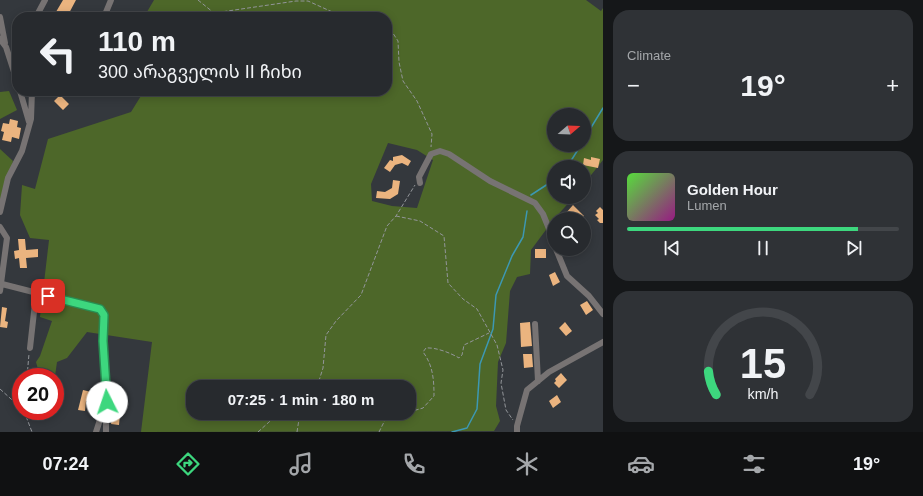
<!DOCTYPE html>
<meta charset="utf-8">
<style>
body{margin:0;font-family:Helvetica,"Noto Sans Georgian",sans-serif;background:#2f3236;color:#f1f3f6;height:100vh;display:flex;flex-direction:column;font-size:15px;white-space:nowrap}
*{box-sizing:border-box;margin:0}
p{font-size:13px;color:#a4a7aa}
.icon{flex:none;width:22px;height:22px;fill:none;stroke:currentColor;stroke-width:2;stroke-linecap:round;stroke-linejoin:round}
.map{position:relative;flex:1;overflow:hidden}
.side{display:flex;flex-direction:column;gap:10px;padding:10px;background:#151719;width:320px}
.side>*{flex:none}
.guide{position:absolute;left:12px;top:12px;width:380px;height:84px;border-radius:16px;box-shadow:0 2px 10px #0003,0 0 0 1px #43464a;background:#272a2e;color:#f1f3f6;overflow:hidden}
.needle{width:26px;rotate:71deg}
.buttons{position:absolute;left:547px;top:108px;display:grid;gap:8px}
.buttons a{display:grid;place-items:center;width:44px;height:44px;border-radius:50%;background:#272a2e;box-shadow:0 2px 10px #0003,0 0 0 1px #43464a;font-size:20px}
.speed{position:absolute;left:12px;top:368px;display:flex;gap:8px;font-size:20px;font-weight:700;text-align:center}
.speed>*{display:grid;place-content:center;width:52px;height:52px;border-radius:50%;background:#272a2e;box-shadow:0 2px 10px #0003,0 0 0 1px #43464a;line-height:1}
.speed .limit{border:6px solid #d22;background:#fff;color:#111}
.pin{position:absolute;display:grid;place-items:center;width:34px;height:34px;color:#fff;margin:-17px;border-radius:8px;box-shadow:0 2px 6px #0006}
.me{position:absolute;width:44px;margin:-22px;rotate:356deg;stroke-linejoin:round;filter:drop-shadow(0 0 3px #0008)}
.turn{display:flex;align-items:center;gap:14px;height:84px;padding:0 20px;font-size:18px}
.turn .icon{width:52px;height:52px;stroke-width:2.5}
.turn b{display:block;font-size:28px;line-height:34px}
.big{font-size:30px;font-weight:700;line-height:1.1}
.side .card{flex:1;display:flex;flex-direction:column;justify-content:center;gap:6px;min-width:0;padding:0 14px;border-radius:16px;background:#2f3236}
.side .dial{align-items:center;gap:0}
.dial svg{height:104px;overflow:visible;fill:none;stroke:#43464a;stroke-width:7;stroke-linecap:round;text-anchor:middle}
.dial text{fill:#f1f3f6;stroke:none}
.song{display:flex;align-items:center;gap:12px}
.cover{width:48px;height:48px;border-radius:6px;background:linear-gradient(135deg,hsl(110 70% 55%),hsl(310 70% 35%))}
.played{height:4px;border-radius:2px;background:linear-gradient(90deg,#3dd77e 85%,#43464a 85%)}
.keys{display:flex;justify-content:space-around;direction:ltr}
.heat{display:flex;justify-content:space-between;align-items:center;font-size:22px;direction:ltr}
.trip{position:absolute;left:186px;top:380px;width:230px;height:40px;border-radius:16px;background:#272a2e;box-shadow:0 2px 10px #0003,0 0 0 1px #43464a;font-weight:700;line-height:40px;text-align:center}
.tab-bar{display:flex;height:64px;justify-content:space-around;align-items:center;background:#101112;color:#a4a7aa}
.tab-bar .icon{width:28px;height:28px}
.tab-bar .selected{color:#3dd77e}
.tab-bar b{font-size:18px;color:#f1f3f6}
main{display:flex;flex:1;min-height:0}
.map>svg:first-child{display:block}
.forest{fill:#4d6729;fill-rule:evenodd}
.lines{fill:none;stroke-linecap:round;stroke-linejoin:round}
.stream{stroke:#3d98b3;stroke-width:1.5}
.building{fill:#ebb47f}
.path{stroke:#93969a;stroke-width:1;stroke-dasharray:4 2;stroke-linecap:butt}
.minor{stroke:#777373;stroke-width:6}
.route-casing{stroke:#288c52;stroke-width:10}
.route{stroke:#3dd77e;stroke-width:7}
</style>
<main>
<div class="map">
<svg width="603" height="432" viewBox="0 0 603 432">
<rect width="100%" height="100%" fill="#34383d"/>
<!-- forest -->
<path class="forest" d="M154 0H586L601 11 603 8V160L584 184V167H554V197H574L554 219 531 250 530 274 517 277 510 291 506 343 498 362 496 406 500 421 494 431 141 432 152 342 87 332 67 358 57 362 55 376 43 377 39 373 36 362 40 356 52 321 40 317 49 240 30 238 20 215 22 185 35 189 48 139 131 112 144 91H387V17H144ZM554 115H584V145H554ZM388 143 417 150 433 160 417 208 392 206 372 201 371 184ZM193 387H409V413H193Z
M9 91 17 110 0 119V92Z
M0 149 13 161 0 211Z"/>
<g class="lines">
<!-- stream -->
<path class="stream" d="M584 139 603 108
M567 167 581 145
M531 195 554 180
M452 432 467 428 477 409 480 364 493 329 496 295 512 256 523 237 527 211"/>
</g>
<!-- building -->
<path class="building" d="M63 0H76L67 17H53Z
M60 95 69 104 63 110 54 101Z
M10 119 18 121 17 127 21 128 19 139 12 137 11 142 2 140 4 132 1 131 3 123 9 124Z
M402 155 411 161 408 166 402 163 395 165 390 172 384 168 390 160 393 161V157Z
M591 157 600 159 598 168 583 165 584 158 591 160Z
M393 180 400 181 398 194 390 199 376 198 377 191 385 192 392 188Z
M573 205 584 216 581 219H572L566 213Z
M600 207 603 210V223H600L597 220 599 219 595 215 598 213 596 211Z
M18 239H25L26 250 38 249V257L26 258 27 268H20L19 258 15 259 14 251 19 250Z
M535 249H546V258H535Z
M555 272 560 282 553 286 549 275Z
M587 301 593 310 586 315 580 305Z
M2 307 7 308 5 321 8 322 7 328 0 327Z
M530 322 532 346 521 347 520 323Z
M565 322 572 331 566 336 559 328Z
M523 354H532L533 367 524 368Z
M561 373 567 380 559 388 554 383 556 381 555 379Z
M83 390 91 392 88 401H86L85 411 78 410Z
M557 395 561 402 553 408 549 401Z
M113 413 120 414 119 425 111 424Z"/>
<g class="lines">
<!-- path -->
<path class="path" d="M198 0 214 13 296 1H308L339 15 372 12 379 17
M387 24 398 41 399 62 403 81 417 101 432 134 431 147
M396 216 420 221 444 236 448 283 463 299 477 309 497 345 503 370 501 383 506 410 513 420
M27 377 29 354
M317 387 323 368 326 335 336 321 361 295 387 226 396 216 415 185
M0 389 21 408
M24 411 32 432
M409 412 423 408 434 396C434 380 433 365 423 352L426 348C435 347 451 353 459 358L462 355 464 345 489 333
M258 432 279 413
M297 432 300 413
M379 432 386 418 400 413"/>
<!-- minor -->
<path class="minor" d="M0 17 5 43
M36 17 45 0
M104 17 111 0
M0 39 6 47 17 81
M20 91 29 122
M420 183 419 177 431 154 440 151 449 154 490 181 535 203 543 214 554 241
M0 212 8 178 22 151 31 119 32 91
M0 227 7 238 0 291
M556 249 567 276 589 296 603 314
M2 284 100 309C107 319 103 331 103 342 104 373 107 403 96 432
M535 324 538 381
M30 348 36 294
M106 432V396
M517 432V426L527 390 549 372 603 342"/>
</g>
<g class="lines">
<!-- route casing -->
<g class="route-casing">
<path id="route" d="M48 296 100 309 104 315 103 341 107 402"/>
</g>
<!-- route -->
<use href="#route" class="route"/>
</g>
</svg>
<div class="buttons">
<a><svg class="needle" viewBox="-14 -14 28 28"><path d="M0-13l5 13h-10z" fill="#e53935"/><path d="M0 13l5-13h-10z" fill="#a4a7aa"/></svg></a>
<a><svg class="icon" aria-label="sound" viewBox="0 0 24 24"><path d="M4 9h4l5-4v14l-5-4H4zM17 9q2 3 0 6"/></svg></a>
<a><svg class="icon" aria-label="search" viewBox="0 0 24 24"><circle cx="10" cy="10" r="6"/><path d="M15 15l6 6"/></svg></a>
</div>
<div class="speed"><div class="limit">20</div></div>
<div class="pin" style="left:48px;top:296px;background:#d93025"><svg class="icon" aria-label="arrive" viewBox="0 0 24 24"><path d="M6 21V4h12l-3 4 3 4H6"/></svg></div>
<svg class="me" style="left:107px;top:402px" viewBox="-20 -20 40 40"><circle r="19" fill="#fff"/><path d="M0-13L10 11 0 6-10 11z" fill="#3dd77e"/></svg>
<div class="trip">07:25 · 1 min · 180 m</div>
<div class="guide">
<div class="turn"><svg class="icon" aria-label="left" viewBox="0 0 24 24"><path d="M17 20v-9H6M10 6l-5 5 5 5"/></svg><div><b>110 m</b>300 არაგველის II ჩიხი</div></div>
</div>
</div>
<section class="side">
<div class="card"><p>Climate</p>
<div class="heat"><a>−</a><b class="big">19°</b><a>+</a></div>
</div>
<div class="card">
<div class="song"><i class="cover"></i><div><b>Golden Hour</b><p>Lumen</p></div></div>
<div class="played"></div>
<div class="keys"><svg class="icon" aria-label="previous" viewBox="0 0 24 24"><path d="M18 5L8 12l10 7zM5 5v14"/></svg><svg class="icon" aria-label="pause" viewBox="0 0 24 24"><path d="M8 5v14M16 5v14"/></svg><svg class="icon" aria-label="next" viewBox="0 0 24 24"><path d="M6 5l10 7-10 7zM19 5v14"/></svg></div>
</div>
<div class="card dial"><svg viewBox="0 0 100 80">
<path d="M14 69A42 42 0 1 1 86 69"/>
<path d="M14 69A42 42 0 0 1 8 51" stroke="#3dd77e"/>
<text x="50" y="56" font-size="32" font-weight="700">15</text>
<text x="50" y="72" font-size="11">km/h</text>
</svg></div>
</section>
</main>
<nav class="tab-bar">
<b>07:24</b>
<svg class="icon selected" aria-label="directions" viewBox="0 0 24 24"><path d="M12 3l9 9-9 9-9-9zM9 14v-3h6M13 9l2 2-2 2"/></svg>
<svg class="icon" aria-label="music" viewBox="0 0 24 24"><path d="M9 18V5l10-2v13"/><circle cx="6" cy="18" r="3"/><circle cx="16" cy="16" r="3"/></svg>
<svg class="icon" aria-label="phone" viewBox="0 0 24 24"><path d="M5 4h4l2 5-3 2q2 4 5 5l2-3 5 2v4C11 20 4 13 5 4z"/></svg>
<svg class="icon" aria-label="climate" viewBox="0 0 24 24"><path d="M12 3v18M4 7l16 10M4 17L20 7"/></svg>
<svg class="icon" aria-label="car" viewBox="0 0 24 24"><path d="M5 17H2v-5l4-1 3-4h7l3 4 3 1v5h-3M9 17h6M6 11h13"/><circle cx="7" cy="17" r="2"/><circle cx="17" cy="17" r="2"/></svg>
<svg class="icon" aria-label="filters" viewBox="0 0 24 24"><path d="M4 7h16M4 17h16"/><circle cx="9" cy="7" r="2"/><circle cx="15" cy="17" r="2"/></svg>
<b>19°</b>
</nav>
